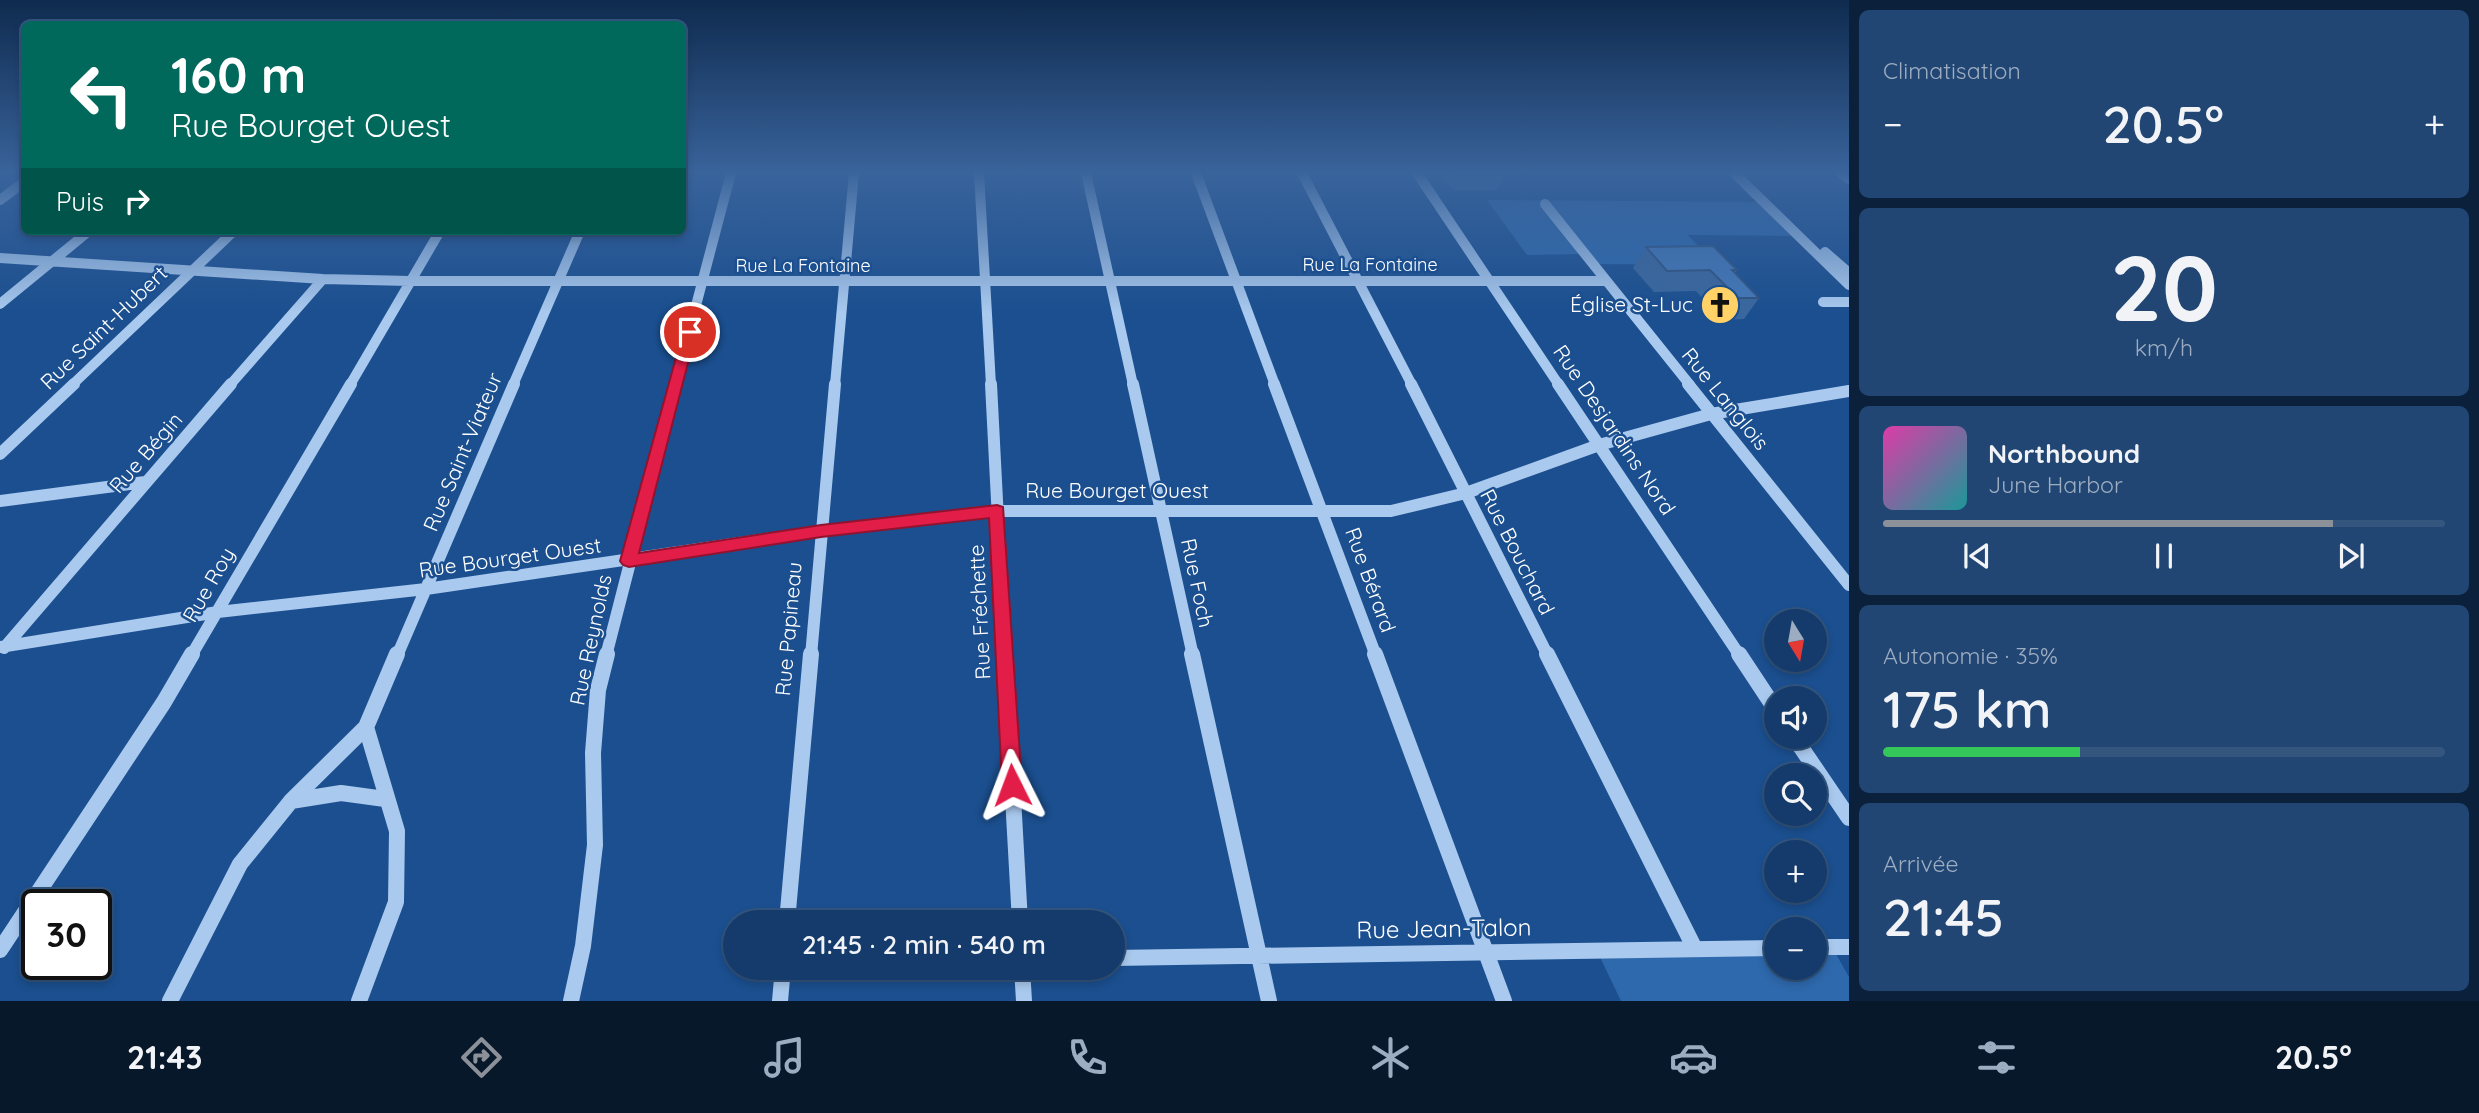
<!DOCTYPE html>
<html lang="fr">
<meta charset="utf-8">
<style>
body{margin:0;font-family:Quicksand,sans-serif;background:#214673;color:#f1f3f6;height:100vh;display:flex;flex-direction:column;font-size:26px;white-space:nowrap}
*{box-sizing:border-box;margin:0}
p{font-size:23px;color:#9dadc1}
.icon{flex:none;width:38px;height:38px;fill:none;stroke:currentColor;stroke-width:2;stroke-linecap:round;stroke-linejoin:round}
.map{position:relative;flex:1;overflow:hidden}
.side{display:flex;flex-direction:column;gap:10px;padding:10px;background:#0b203b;width:630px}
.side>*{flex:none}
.banner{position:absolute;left:21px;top:21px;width:665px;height:214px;border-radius:10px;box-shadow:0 4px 10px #0003,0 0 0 2px #33557e;background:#00695c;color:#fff;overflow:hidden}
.needle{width:46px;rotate:169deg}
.fabs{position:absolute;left:1764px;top:609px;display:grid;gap:14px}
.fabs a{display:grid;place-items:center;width:63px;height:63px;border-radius:50%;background:#143b6b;box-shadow:0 4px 10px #0003,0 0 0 2px #33557e;font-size:35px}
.speed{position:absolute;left:21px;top:889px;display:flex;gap:14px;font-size:35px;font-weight:700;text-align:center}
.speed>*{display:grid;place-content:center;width:91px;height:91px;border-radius:50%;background:#143b6b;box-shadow:0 4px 10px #0003,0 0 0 2px #33557e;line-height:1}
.speed .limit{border:4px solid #111;border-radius:10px;background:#fff;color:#111}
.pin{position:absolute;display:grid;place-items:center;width:60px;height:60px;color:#fff;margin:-30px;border:4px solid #fff;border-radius:50%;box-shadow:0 2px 7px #0007}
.me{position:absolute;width:77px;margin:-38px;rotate:357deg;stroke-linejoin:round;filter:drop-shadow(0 0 5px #0008)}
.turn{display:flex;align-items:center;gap:24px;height:147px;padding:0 35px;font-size:32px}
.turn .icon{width:91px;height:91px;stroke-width:2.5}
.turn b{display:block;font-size:49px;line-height:60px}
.then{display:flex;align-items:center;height:66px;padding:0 35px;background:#0003;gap:14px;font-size:26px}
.big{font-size:52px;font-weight:600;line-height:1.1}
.side .tile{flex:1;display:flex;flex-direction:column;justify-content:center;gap:10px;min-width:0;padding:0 24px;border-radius:10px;background:#214673}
.side .dial{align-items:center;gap:0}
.dial b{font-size:91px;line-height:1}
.song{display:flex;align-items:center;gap:21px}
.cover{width:84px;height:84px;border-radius:10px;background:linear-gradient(135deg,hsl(320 70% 55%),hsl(180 70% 35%))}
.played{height:7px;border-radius:4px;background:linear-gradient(90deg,#8c9099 80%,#33557e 80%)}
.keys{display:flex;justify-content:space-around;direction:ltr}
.heat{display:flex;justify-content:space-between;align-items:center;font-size:38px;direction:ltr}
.charge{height:10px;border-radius:5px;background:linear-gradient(90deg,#34c759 35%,#33557e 0)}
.trip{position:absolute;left:723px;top:910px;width:402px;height:70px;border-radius:35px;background:#143b6b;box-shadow:0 4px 10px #0003,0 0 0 2px #33557e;font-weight:600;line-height:70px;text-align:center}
.tab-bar{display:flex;height:112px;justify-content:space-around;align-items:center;background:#08182b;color:#9dadc1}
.tab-bar .icon{width:49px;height:49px}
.tab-bar .selected{color:#8c9099}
.tab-bar b{font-size:32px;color:#f1f3f6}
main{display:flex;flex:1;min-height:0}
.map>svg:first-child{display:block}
.green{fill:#2e69ad}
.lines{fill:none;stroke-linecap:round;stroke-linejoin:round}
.minor-far2{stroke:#a9c9ee;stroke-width:10}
.minor-far1{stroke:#a9c9ee;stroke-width:12}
.minor{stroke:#a9c9ee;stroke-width:16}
.wall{fill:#3a679d}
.building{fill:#4478b7;stroke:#305480;stroke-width:2}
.route{fill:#e11d48;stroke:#92132f;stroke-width:2}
.labels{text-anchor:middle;stroke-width:5;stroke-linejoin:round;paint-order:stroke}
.far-street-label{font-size:18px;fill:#fff;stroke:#1b4f8f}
.poi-label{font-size:21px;fill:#fff;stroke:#1b4f8f;text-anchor:end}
.street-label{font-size:21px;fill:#fff;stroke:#1b4f8f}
.near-street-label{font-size:24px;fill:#fff;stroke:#1b4f8f}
</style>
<main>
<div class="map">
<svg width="1849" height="1001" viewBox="0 0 1849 1001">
<rect width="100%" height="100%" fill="#1b4f8f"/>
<!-- green -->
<path class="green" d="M1487 200 1761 202 1798 236 1688 235 1716 265 1591 264 1582 254 1527 255Z
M1815 947H1832L1849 977V1001H1621L1597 951 1776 948V968H1815Z"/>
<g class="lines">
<!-- minor-far2 -->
<path class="minor-far2" d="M979 173 991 385
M1086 173 1133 385
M1196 173 1275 385
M1302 173 1412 385
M1417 173 1559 385
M1734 173 1849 285
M1841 173 1849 179
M0 200 24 182
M1545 204 1690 385
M1825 252 1849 273
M0 258 323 279 410 281H1606
M1823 302H1849
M0 304 89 231
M72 385 234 231
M230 385 323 279
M350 385 440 231
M513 385 580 231
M675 385 731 173
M835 385 854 173"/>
<!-- minor-far1 -->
<path class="minor-far1" d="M991 384 1005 656
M1133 384 1193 656
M1274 384 1376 656
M1411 384 1548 656
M1558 384 1740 656
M1688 384 1849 585
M0 454 74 384
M0 501 145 482
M0 647 218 612 426 589 821 531 997 511H1391L1466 493 1599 445 1711 414 1849 391
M4 648 231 384
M191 656 351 384
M397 656 514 384
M606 656 676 384
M811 656 835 384"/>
<!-- minor -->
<path class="minor" d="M1005 654 1020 922
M1192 654 1269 1001
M1375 654 1504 1001
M1547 654 1695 949
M1739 654 1776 710
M1794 737 1849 818
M291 801 341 793 385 799
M787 922 811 654
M1815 947H1849
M0 950 164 702 192 654
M1113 958 1776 948
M1022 968 1024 1001
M170 1001 240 864 291 801 366 727 397 654
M359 1001 396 902 397 831 366 727
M571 1001 583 946 595 845 593 753 598 690 607 654
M780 1001 783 968"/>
</g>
<!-- wall -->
<path class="wall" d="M1446 173H1503L1504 175 1497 190H1454L1444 179Z
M1646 247 1737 270 1735 273 1759 298 1744 319 1723 320 1696 291 1654 292 1633 268Z"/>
<!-- building -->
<path class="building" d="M1458 173H1503L1504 175H1460Z
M1713 246 1737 270H1732L1759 298H1738L1710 270 1667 271 1646 247Z"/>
<!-- sky -->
<linearGradient id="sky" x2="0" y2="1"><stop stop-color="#0f2b4f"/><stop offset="0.55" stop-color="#39639b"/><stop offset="1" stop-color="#39639b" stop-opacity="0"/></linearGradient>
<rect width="1849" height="313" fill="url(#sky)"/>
<!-- route -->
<path class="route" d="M690 328 696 332 639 553 821 525 997 505 1003 507 1022 785 1019 792 1012 794 1005 792 1002 785 989 518 821 537 629 567 623 565 620 561 683 332Z"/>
<!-- icons -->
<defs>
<g id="church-disc" transform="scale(2.0125)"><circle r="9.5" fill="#ffd166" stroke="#1b4f8f"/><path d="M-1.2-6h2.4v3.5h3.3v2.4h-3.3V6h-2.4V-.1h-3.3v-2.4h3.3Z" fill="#111"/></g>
</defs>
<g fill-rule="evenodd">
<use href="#church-disc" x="1720" y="305"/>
</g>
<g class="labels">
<!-- far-street labels -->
<g class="far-street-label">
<text x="1370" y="271">Rue La Fontaine</text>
<text x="803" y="272">Rue La Fontaine</text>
</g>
<!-- poi labels -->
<g class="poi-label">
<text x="1693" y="312">Église St-Luc</text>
</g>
<!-- street labels -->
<g class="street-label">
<text transform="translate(104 328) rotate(-44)" y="7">Rue Saint-Hubert</text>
<text transform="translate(1725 399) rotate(51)" y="7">Rue Langlois</text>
<text transform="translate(1614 430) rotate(56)" y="7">Rue Desjardins Nord</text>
<text transform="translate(463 452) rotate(-67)" y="7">Rue Saint-Viateur</text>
<text transform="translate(146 453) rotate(-49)" y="7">Rue Bégin</text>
<text x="1117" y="498">Rue Bourget Ouest</text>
<text transform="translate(1517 552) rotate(63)" y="7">Rue Bouchard</text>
<text transform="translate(510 558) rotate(-8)" y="7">Rue Bourget Ouest</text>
<text transform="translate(1370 580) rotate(70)" y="7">Rue Bérard</text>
<text transform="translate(1197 583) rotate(78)" y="7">Rue Foch</text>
<text transform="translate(209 585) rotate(-60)" y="7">Rue Roy</text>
<text transform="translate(980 612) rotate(-93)" y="7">Rue Fréchette</text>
<text transform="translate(789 629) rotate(-85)" y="7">Rue Papineau</text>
<text transform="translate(591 640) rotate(-78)" y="7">Rue Reynolds</text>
</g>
<!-- near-street labels -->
<g class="near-street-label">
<text transform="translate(1444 929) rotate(-1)" y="8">Rue Jean-Talon</text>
</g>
</g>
</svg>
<div class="fabs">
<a><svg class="needle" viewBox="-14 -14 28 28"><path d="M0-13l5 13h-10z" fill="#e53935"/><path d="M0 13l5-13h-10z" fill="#9dadc1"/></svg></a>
<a><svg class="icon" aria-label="sound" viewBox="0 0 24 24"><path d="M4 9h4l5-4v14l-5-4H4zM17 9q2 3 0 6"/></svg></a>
<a><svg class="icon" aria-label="search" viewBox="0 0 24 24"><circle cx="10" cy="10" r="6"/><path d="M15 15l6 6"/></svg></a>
<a>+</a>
<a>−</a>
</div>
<div class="speed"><div class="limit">30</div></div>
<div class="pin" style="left:690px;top:332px;background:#d93025"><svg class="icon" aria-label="arrive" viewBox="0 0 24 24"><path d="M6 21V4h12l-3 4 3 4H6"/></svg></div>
<svg class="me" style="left:1012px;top:785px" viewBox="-20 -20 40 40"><path d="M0-17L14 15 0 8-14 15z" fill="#e11d48" stroke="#fff" stroke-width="4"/></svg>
<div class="trip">21:45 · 2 min · 540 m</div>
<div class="banner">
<div class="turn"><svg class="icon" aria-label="left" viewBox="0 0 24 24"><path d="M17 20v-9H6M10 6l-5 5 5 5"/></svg><div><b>160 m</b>Rue Bourget Ouest</div></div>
<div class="then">Puis<svg class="icon" aria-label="right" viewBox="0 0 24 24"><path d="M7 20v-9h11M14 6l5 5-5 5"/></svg></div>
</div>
</div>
<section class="side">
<div class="tile"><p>Climatisation</p>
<div class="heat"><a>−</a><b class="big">20.5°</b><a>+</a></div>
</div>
<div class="tile dial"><b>20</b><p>km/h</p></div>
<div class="tile">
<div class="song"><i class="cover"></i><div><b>Northbound</b><p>June Harbor</p></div></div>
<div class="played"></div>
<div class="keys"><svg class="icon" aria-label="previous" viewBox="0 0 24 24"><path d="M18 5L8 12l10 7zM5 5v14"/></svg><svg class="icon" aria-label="pause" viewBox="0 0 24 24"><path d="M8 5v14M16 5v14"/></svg><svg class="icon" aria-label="next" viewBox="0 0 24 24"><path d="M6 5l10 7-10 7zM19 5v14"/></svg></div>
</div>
<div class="tile"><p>Autonomie · 35%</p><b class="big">175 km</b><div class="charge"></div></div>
<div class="tile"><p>Arrivée</p><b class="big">21:45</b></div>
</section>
</main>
<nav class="tab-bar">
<b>21:43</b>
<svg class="icon selected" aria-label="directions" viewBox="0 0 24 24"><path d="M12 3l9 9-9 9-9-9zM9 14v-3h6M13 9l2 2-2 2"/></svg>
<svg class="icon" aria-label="music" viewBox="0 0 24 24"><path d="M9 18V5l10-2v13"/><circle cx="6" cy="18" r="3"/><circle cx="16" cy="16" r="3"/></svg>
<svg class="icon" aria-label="phone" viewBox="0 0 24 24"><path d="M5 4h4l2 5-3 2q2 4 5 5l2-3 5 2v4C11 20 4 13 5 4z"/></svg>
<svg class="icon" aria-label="climate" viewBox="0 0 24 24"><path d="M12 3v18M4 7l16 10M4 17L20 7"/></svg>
<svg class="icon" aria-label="car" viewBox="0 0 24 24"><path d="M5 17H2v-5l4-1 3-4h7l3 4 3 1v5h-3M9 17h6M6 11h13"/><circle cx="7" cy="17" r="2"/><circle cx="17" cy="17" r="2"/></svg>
<svg class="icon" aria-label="filters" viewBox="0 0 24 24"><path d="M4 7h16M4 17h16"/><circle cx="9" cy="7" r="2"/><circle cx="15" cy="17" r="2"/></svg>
<b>20.5°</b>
</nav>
